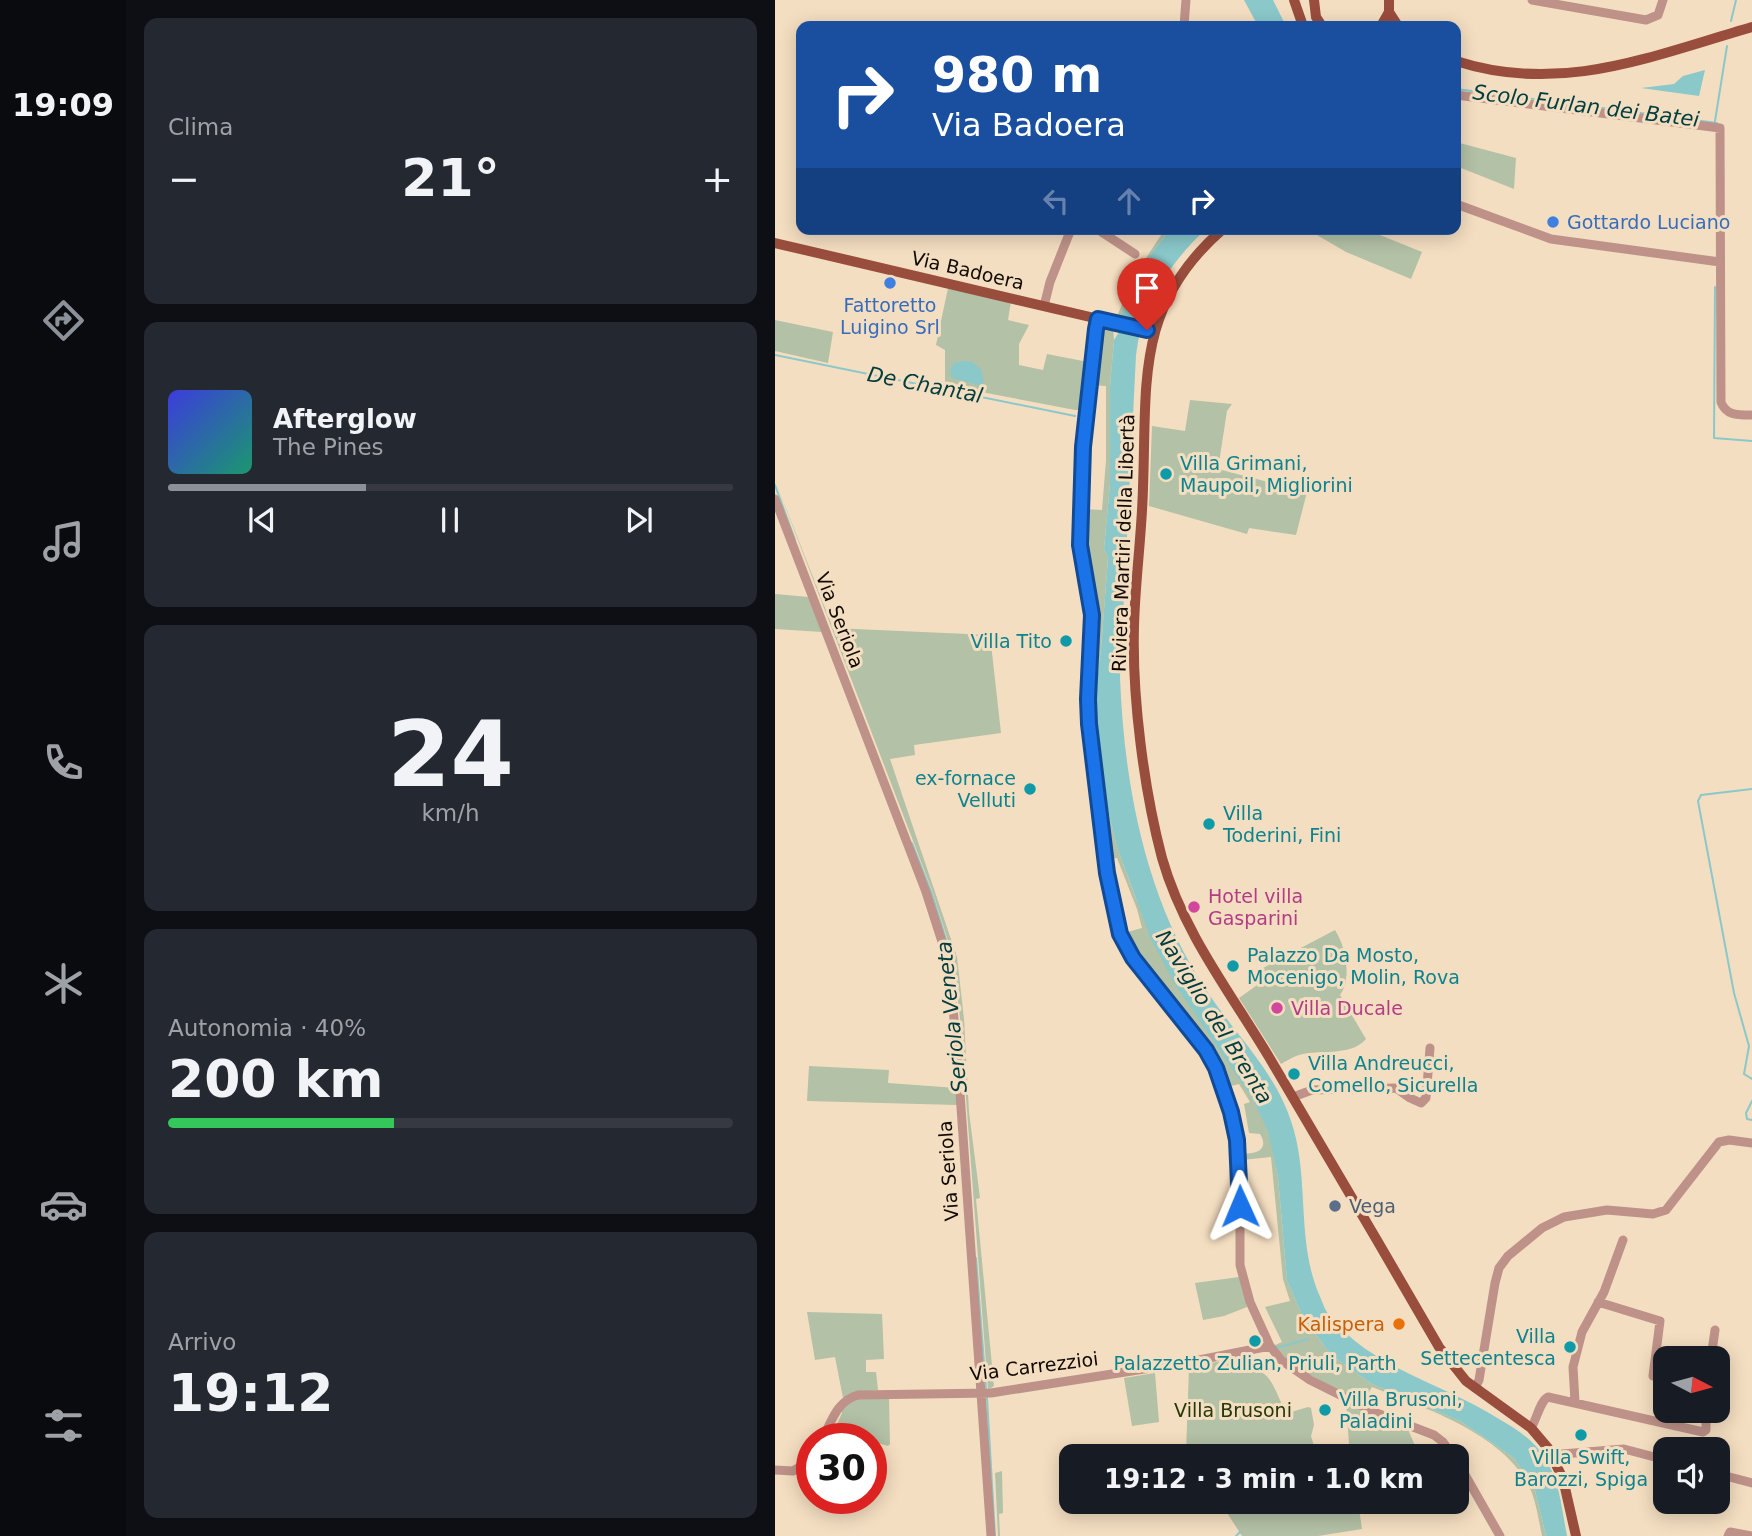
<!DOCTYPE html>
<html lang="it">
<meta charset="utf-8">
<style>
body{margin:0;font-family:"DejaVu Sans",sans-serif;background:#242831;color:#f1f3f6;height:100vh;display:flex;flex-direction:column;font-size:26px;white-space:nowrap}
*{box-sizing:border-box;margin:0}
p{font-size:23px;color:#9ea1a6}
.icon{flex:none;width:38px;height:38px;fill:none;stroke:currentColor;stroke-width:2;stroke-linecap:round;stroke-linejoin:round}
.map{position:relative;flex:1;overflow:hidden}
.side{display:flex;flex-direction:column;gap:18px;padding:18px;background:#0d0f14;width:649px}
.side>*{flex:none}
.guide{position:absolute;left:21px;top:21px;width:665px;height:214px;border-radius:14px;box-shadow:0 4px 18px #0003;background:#1a4fa0;color:#fff;overflow:hidden}
.needle{width:46px;rotate:96deg}
.buttons{position:absolute;left:878px;top:1346px;display:grid;gap:14px}
.buttons a{display:grid;place-items:center;width:77px;height:77px;border-radius:14px;background:#171b24;box-shadow:0 4px 18px #0003;font-size:35px}
.speed{position:absolute;left:21px;top:1423px;display:flex;gap:14px;font-size:35px;font-weight:700;text-align:center}
.speed>*{display:grid;place-content:center;width:91px;height:91px;border-radius:50%;background:#171b24;box-shadow:0 4px 18px #0003;line-height:1}
.speed .limit{border:10px solid #d22;background:#fff;color:#111}
.pin{position:absolute;display:grid;place-items:center;width:60px;height:60px;color:#fff;margin:-72px -30px;border-radius:50% 50% 50% 0;rotate:-45deg;box-shadow:0 0 7px #0007}
.pin .icon{rotate:45deg}
.me{position:absolute;width:77px;margin:-38px;rotate:359deg;stroke-linejoin:round;filter:drop-shadow(0 0 5px #0008)}
.turn{display:flex;align-items:center;gap:24px;height:147px;padding:0 21px;font-size:32px}
.turn .icon{width:91px;height:91px;stroke-width:2.5}
.turn b{display:block;font-size:49px;line-height:60px}
.lanes{display:flex;align-items:center;height:66px;padding:0 21px;background:#0003;justify-content:center;gap:35px;direction:ltr}
.lanes .off{opacity:.35}
.big{font-size:52px;font-weight:600;line-height:1.1}
.side .card{flex:1;display:flex;flex-direction:column;justify-content:center;gap:10px;min-width:0;padding:0 24px;border-radius:14px;background:#242831}
.side .dial{align-items:center;gap:0}
.dial b{font-size:91px;line-height:1}
.song{display:flex;align-items:center;gap:21px}
.cover{width:84px;height:84px;border-radius:10px;background:linear-gradient(135deg,hsl(240 70% 55%),hsl(160 70% 35%))}
.played{height:7px;border-radius:4px;background:linear-gradient(90deg,#8c9099 35%,#363941 35%)}
.keys{display:flex;justify-content:space-around;direction:ltr}
.heat{display:flex;justify-content:space-between;align-items:center;font-size:38px;direction:ltr}
.charge{height:10px;border-radius:5px;background:linear-gradient(90deg,#34c759 40%,#363941 0)}
.trip{position:absolute;left:284px;top:1444px;width:410px;height:70px;border-radius:14px;background:#171b24;box-shadow:0 4px 18px #0003;font-weight:600;line-height:70px;text-align:center}
main{display:flex;flex:1;min-height:0}
.menu{display:flex;flex-direction:column;width:126px;justify-content:space-around;align-items:center;background:#090b0e;color:#9ea1a6}
.menu .icon{width:49px;height:49px}
.menu .on{color:#8c9099}
.menu b{font-size:32px;color:#f1f3f6}
.map>svg:first-child{display:block}
.green{fill:#b3c1a6}
.water{fill:#8ac8ca}
.lines{fill:none;stroke-linecap:round;stroke-linejoin:round}
.stream{stroke:#8ac8ca;stroke-width:2}
.minor{stroke:#be9288;stroke-width:9}
.major{stroke:#994d3d;stroke-width:10}
.route-casing{stroke:#114b97;stroke-width:18}
.route{stroke:#1a73e8;stroke-width:12}
.shop-dot{fill:#3f7fe0;stroke:#f4dec1;stroke-width:2.5}
.culture-dot{fill:#0f9aa8;stroke:#f4dec1;stroke-width:2.5}
.hotel-dot{fill:#d1479c;stroke:#f4dec1;stroke-width:2.5}
.service-dot{fill:#5c6f8a;stroke:#f4dec1;stroke-width:2.5}
.food-dot{fill:#e8710a;stroke:#f4dec1;stroke-width:2.5}
.labels{text-anchor:middle;stroke-width:6;stroke-linejoin:round;paint-order:stroke}
.shop-label{font-size:19px;fill:#366cbe;stroke:#f4dec1;text-anchor:start}
.street-label{font-size:19px;fill:#110a03;stroke:#f4dec1}
.culture-label{font-size:19px;fill:#0d838f;stroke:#f4dec1;text-anchor:start}
.hotel-label{font-size:19px;fill:#b23c85;stroke:#f4dec1;text-anchor:start}
.service-label{font-size:19px;fill:#4e5e75;stroke:#f4dec1;text-anchor:start}
.food-label{font-size:19px;fill:#c56008;stroke:#f4dec1;text-anchor:end}
.park-label{font-size:19px;fill:#253807;stroke:#f4dec1}
.water-label{font-size:21px;font-style:italic;fill:#003d3f;stroke:#f4dec1}
</style>
<main>
<nav class="menu">
<b>19:09</b>
<svg class="icon on" aria-label="directions" viewBox="0 0 24 24"><path d="M12 3l9 9-9 9-9-9zM9 14v-3h6M13 9l2 2-2 2"/></svg>
<svg class="icon" aria-label="music" viewBox="0 0 24 24"><path d="M9 18V5l10-2v13"/><circle cx="6" cy="18" r="3"/><circle cx="16" cy="16" r="3"/></svg>
<svg class="icon" aria-label="phone" viewBox="0 0 24 24"><path d="M5 4h4l2 5-3 2q2 4 5 5l2-3 5 2v4C11 20 4 13 5 4z"/></svg>
<svg class="icon" aria-label="climate" viewBox="0 0 24 24"><path d="M12 3v18M4 7l16 10M4 17L20 7"/></svg>
<svg class="icon" aria-label="car" viewBox="0 0 24 24"><path d="M5 17H2v-5l4-1 3-4h7l3 4 3 1v5h-3M9 17h6M6 11h13"/><circle cx="7" cy="17" r="2"/><circle cx="17" cy="17" r="2"/></svg>
<svg class="icon" aria-label="filters" viewBox="0 0 24 24"><path d="M4 7h16M4 17h16"/><circle cx="9" cy="7" r="2"/><circle cx="15" cy="17" r="2"/></svg>
</nav>
<section class="side">
<div class="card"><p>Clima</p>
<div class="heat"><a>−</a><b class="big">21°</b><a>+</a></div>
</div>
<div class="card">
<div class="song"><i class="cover"></i><div><b>Afterglow</b><p>The Pines</p></div></div>
<div class="played"></div>
<div class="keys"><svg class="icon" aria-label="previous" viewBox="0 0 24 24"><path d="M18 5L8 12l10 7zM5 5v14"/></svg><svg class="icon" aria-label="pause" viewBox="0 0 24 24"><path d="M8 5v14M16 5v14"/></svg><svg class="icon" aria-label="next" viewBox="0 0 24 24"><path d="M6 5l10 7-10 7zM19 5v14"/></svg></div>
</div>
<div class="card dial"><b>24</b><p>km/h</p></div>
<div class="card"><p>Autonomia · 40%</p><b class="big">200 km</b><div class="charge"></div></div>
<div class="card"><p>Arrivo</p><b class="big">19:12</b></div>
</section>
<div class="map">
<svg width="977" height="1536" viewBox="0 0 977 1536">
<rect width="100%" height="100%" fill="#f4dec1"/>
<!-- green -->
<path class="green" d="M681 142 741 158 739 189 681 166Z
M390 229H396L375 255 348 315V320L341 318 362 272Z
M545 229H590L647 252 636 279 571 252 542 235Z
M173 288 236 301 233 320 254 325 244 344V365L268 370 272 354 313 362 307 410H300L170 385V350L161 345Z
M0 320 58 332 53 363 0 351Z
M329 326 338 327 339 340 335 386V484L329 549 333 558 326 649 319 698 331 802 342 847 361 899 457 1067 477 1098 494 1131 503 1177 512 1280 527 1315 556 1355 597 1384 685 1421 739 1458 760 1490 771 1536H767C764 1522 762 1507 757 1493 734 1435 650 1408 597 1387L587 1404 510 1361 498 1346 507 1342 490 1307 515 1301 508 1279 496 1157 467 1160V1153C480 1155 495 1150 485 1134L474 1133 469 1104 475 1102 464 1084 452 1087 437 1053 366 964 349 933 367 928 362 909 342 858 333 859 317 718 320 644 308 547V509L327 510 331 460V386L317 385 325 327Z
M415 400 457 404 452 411 443 469 532 492 521 535 474 528 472 534 374 506 377 426 410 431Z
M0 480 58 628 215 635 226 733 139 745 140 755 115 759 182 957 189 1019 194 1112 205 1198 201 1199 219 1386 213 1390 185 1018 178 957 158 893Z
M0 594 34 597 47 632 0 629Z
M560 930C571 947 577 978 565 995L591 1039C575 1058 542 1048 521 1056 516 1058 511 1061 506 1064L464 998 485 983 486 969Z
M34 1066 114 1070 113 1083 182 1088V1105L32 1101Z
M464 1277 472 1307 449 1316 428 1320 420 1283Z
M32 1312 107 1314 109 1359 91 1360V1372H101L103 1390 84 1392 68 1398 60 1357 40 1360Z
M477 1354 481 1370C500 1375 501 1399 513 1413L533 1407 536 1408 539 1425 536 1436 540 1449 571 1446 574 1444 571 1402 632 1427 641 1448 651 1456H413L411 1453 414 1368Z
M380 1373 384 1422 357 1426 349 1378Z
M114 1398 115 1444 113 1446 96 1441V1438H85L59 1431 67 1413V1409L79 1399Z
M227 1471 228 1513 224 1514 225 1536H223L220 1473Z
M445 1502H583L587 1529 543 1536H467Z"/>
<!-- water -->
<path class="water" d="M469 0H498L511 26H483Z
M930 70 924 96 866 88 899 84 908 76Z
M396 229H431C405 253 379 287 368 321 364 332 363 344 361 355L345 677C349 786 371 901 433 993 461 1035 500 1072 516 1121 535 1176 521 1237 543 1292 547 1300 549 1309 554 1315 595 1368 670 1384 724 1419 743 1430 760 1441 771 1460 785 1482 787 1511 792 1536H771L760 1490 739 1458 685 1421 597 1384 556 1355 527 1315 512 1280 503 1177 493 1131 477 1098 399 983 376 939 342 847 331 802 319 698 326 649 333 558 329 549 335 484V386L339 340 346 329 348 312 360 281 375 255Z
M189 361 197 362 206 369 209 382 204 385 177 378 175 369 179 363Z"/>
<g class="lines">
<!-- stream -->
<path class="stream" d="M956 21 961 0
M681 89 942 123
M940 121 952 46
M940 287 939 438 977 441
M0 355 300 416
M0 485 20 540
M977 789 926 795 923 801 959 993 974 1046 969 1074 977 1079
M137 843 157 894 173 946
M977 1101 971 1113 972 1119 977 1120
M201 1258 211 1389
M501 1348 533 1339
M212 1398 220 1536
M461 1536 465 1532"/>
<!-- minor -->
<path class="minor" d="M757 0 871 20 883 15 888 0
M409 26 411 0
M681 95 945 128 946 402C951 416 964 415 977 415
M681 204 776 239 945 262
M322 229 360 254
M269 306 275 282 296 229
M323 319 310 419 305 545 317 615 313 699 314 724 333 873 346 934 358 958 431 1050 450 1091 462 1140 465 1168V1265L475 1302 495 1346 506 1360 535 1380 599 1412 659 1435 668 1442 678 1456
M0 499 151 892 172 957 181 1036 216 1536
M518 1097 537 1090 621 1088 635 1098 646 1103 651 1098 655 1048
M823 1302 885 1321 878 1376
M936 1358 940 1330
M700 1388 704 1380 720 1283 724 1268 733 1256 767 1228 789 1217 832 1210 878 1214 891 1210 944 1142 954 1140 977 1143
M800 1402 798 1367 807 1332 829 1292 848 1240
M756 1428C762 1419 765 1401 773 1397L928 1432 931 1430V1410
M48 1438C57 1420 62 1401 83 1395L216 1393 414 1362 495 1346
M780 1457 787 1454 849 1449 891 1460
M681 1459 725 1536
M0 1470 18 1471 37 1460
M943 1474 977 1483
M953 1536 955 1532 977 1536"/>
<!-- major -->
<path class="major" d="M519 0 528 26
M539 0 541 17 547 26
M614 12 623 26
M606 26 614 12V0
M681 61C786 95 876 56 977 27
M448 229C360 305 372 382 368 487 367 534 360 581 359 627 357 697 369 790 387 858 408 932 455 992 494 1057 551 1153 608 1250 664 1347L691 1381 756 1428 773 1448 788 1479 801 1536
M0 243 379 332"/>
</g>
<g class="lines">
<!-- route casing -->
<g class="route-casing">
<path id="route" d="M372 330 323 319 321 329 308 447 305 545 317 615 313 699 314 724 332 873 345 934 358 958 431 1050 441 1068 456 1112 462 1140 465 1206"/>
</g>
<!-- route -->
<use href="#route" class="route"/>
</g>
<!-- markers -->
<g class="shop-dot">
<circle cx="778" cy="222" r="7"/>
<circle cx="115" cy="283" r="7"/>
</g>
<g class="culture-dot">
<circle cx="391" cy="474" r="7"/>
<circle cx="291" cy="641" r="7"/>
<circle cx="255" cy="789" r="7"/>
<circle cx="434" cy="824" r="7"/>
<circle cx="458" cy="966" r="7"/>
<circle cx="519" cy="1074" r="7"/>
<circle cx="480" cy="1341" r="7"/>
<circle cx="795" cy="1347" r="7"/>
<circle cx="550" cy="1410" r="7"/>
<circle cx="806" cy="1435" r="7"/>
</g>
<g class="hotel-dot">
<circle cx="419" cy="907" r="7"/>
<circle cx="502" cy="1008" r="7"/>
</g>
<circle class="service-dot" cx="560" cy="1206" r="7"/>
<circle class="food-dot" cx="624" cy="1324" r="7"/>
<g class="labels">
<!-- shop labels -->
<g class="shop-label">
<text x="792" y="229">Gottardo Luciano</text>
<text x="115" y="312" text-anchor="middle">Fattoretto<tspan x="115" dy="22">Luigino Srl</tspan></text>
</g>
<!-- street labels -->
<g class="street-label">
<text transform="translate(193 270) rotate(13)" y="7">Via Badoera</text>
<text transform="translate(348 543) rotate(-88)" y="7">Riviera Martiri della Libertà</text>
<text transform="translate(65 620) rotate(69)" y="7">Via Seriola</text>
<text transform="translate(173 1171) rotate(-94)" y="7">Via Seriola</text>
<text transform="translate(259 1366) rotate(-7)" y="7">Via Carrezzioi</text>
</g>
<!-- culture labels -->
<g class="culture-label">
<text x="405" y="470">Villa Grimani,<tspan x="405" dy="22">Maupoil, Migliorini</tspan></text>
<text x="277" y="648" text-anchor="end">Villa Tito</text>
<text x="241" y="785" text-anchor="end">ex-fornace<tspan x="241" dy="22">Velluti</tspan></text>
<text x="448" y="820">Villa<tspan x="448" dy="22">Toderini, Fini</tspan></text>
<text x="472" y="962">Palazzo Da Mosto,<tspan x="472" dy="22">Mocenigo, Molin, Rova</tspan></text>
<text x="533" y="1070">Villa Andreucci,<tspan x="533" dy="22">Comello, Sicurella</tspan></text>
<text x="781" y="1343" text-anchor="end">Villa<tspan x="781" dy="22">Settecentesca</tspan></text>
<text x="480" y="1370" text-anchor="middle">Palazzetto Zulian, Priuli, Parth</text>
<text x="564" y="1406">Villa Brusoni,<tspan x="564" dy="22">Paladini</tspan></text>
<text x="806" y="1464" text-anchor="middle">Villa Swift,<tspan x="806" dy="22">Barozzi, Spiga</tspan></text>
</g>
<!-- hotel labels -->
<g class="hotel-label">
<text x="433" y="903">Hotel villa<tspan x="433" dy="22">Gasparini</tspan></text>
<text x="516" y="1015">Villa Ducale</text>
</g>
<!-- service labels -->
<g class="service-label">
<text x="574" y="1213">Vega</text>
</g>
<!-- food labels -->
<g class="food-label">
<text x="610" y="1331">Kalispera</text>
</g>
<!-- park labels -->
<g class="park-label">
<text x="458" y="1417">Villa Brusoni</text>
</g>
<!-- water labels -->
<g class="water-label">
<text transform="translate(811 106) rotate(7)" y="7">Scolo Furlan dei Batei</text>
<text transform="translate(150 385) rotate(11)" y="7">De Chantal</text>
<text transform="translate(177 1017) rotate(-96)" y="7">Seriola Veneta</text>
<text transform="translate(439 1017) rotate(58)" y="7">Naviglio del Brenta</text>
</g>
</g>
</svg>
<div class="buttons">
<a><svg class="needle" viewBox="-14 -14 28 28"><path d="M0-13l5 13h-10z" fill="#e53935"/><path d="M0 13l5-13h-10z" fill="#9ea1a6"/></svg></a>
<a><svg class="icon" aria-label="sound" viewBox="0 0 24 24"><path d="M4 9h4l5-4v14l-5-4H4zM17 9q2 3 0 6"/></svg></a>
</div>
<div class="speed"><div class="limit">30</div></div>
<div class="pin" style="left:372px;top:330px;background:#d93025"><svg class="icon" aria-label="arrive" viewBox="0 0 24 24"><path d="M6 21V4h12l-3 4 3 4H6"/></svg></div>
<svg class="me" style="left:465px;top:1206px" viewBox="-20 -20 40 40"><path d="M0-17L14 15 0 8-14 15z" fill="#1a73e8" stroke="#fff" stroke-width="4"/></svg>
<div class="trip">19:12 · 3 min · 1.0 km</div>
<div class="guide">
<div class="turn"><svg class="icon" aria-label="right" viewBox="0 0 24 24"><path d="M7 20v-9h11M14 6l5 5-5 5"/></svg><div><b>980 m</b>Via Badoera</div></div>
<div class="lanes"><svg class="icon off" aria-label="left" viewBox="0 0 24 24"><path d="M17 20v-9H6M10 6l-5 5 5 5"/></svg><svg class="icon off" aria-label="ahead" viewBox="0 0 24 24"><path d="M12 20V5M6 11l6-6 6 6"/></svg><svg class="icon" aria-label="right" viewBox="0 0 24 24"><path d="M7 20v-9h11M14 6l5 5-5 5"/></svg></div>
</div>
</div>
</main>
